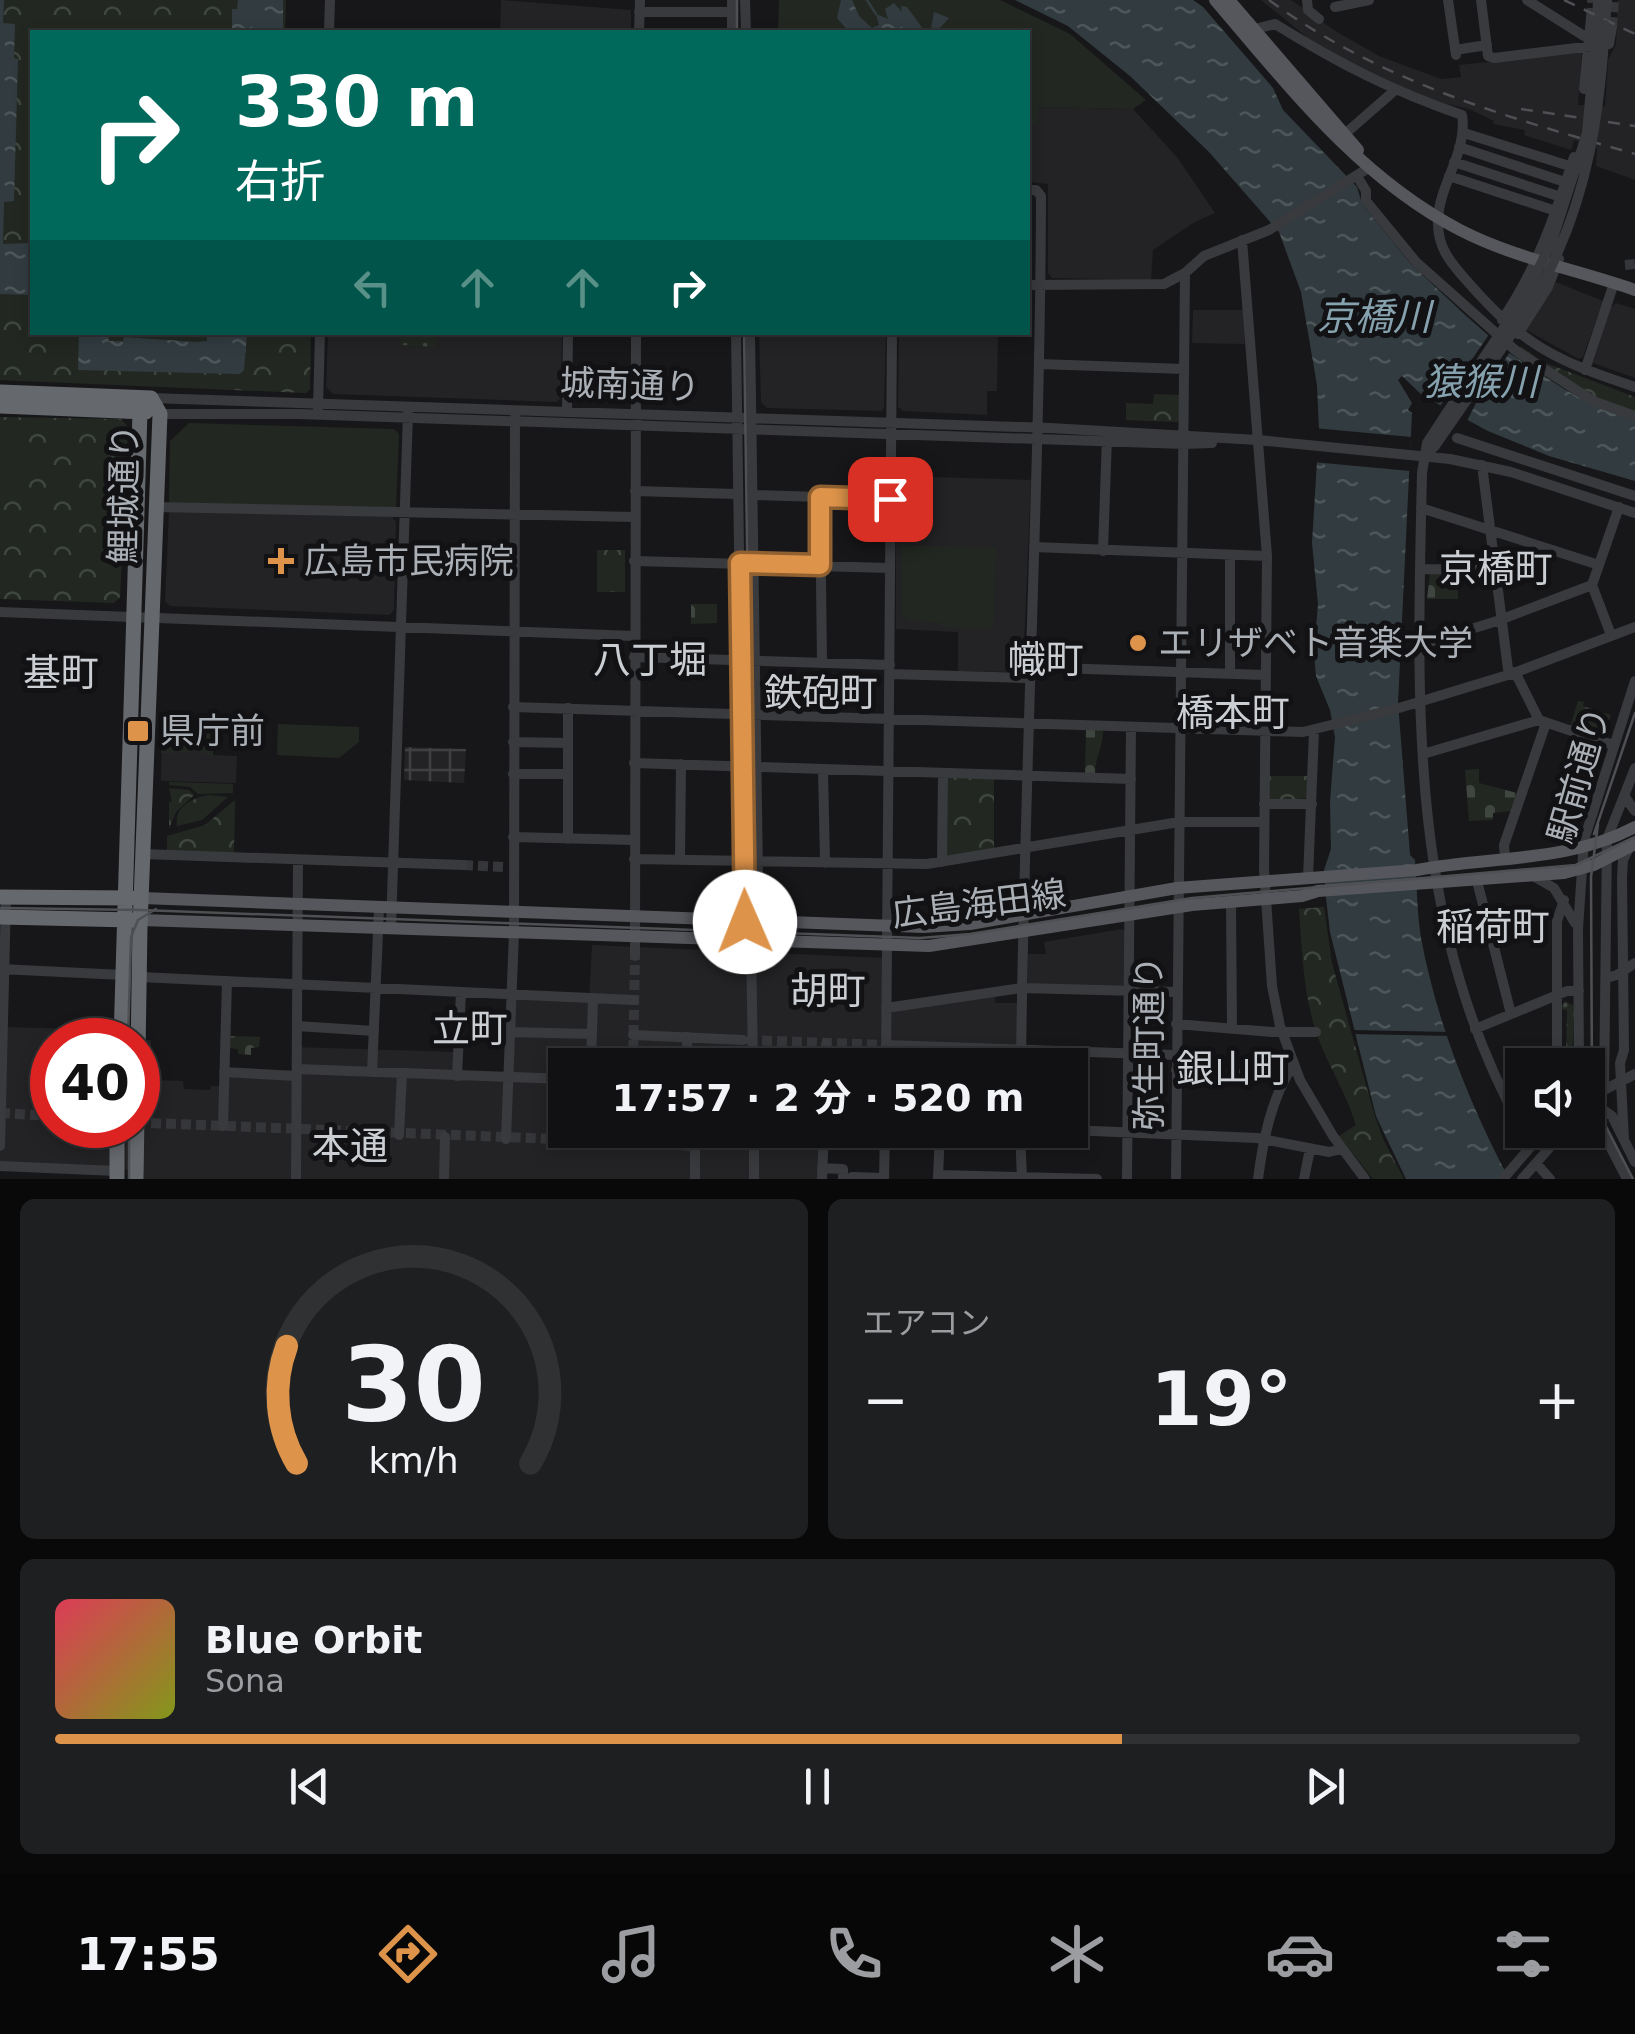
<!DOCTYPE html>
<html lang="ja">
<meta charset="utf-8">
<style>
body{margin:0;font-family:"DejaVu Sans","Noto Sans JP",sans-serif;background:#1e1f21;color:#f1f3f6;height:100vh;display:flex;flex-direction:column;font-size:38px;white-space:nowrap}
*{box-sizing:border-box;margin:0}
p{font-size:32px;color:#9c9da0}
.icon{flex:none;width:55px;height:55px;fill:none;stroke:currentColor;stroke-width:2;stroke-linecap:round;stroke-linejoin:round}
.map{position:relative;height:1179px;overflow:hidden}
.drawer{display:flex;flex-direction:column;gap:20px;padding:20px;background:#09090a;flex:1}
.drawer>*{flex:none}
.hud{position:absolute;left:30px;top:30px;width:1000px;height:305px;border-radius:0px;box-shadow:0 5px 15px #0003,0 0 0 2px #303133;background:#00695c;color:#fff;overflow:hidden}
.buttons{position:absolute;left:1505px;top:1048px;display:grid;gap:20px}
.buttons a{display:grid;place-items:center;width:100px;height:100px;border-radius:0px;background:#111113;box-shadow:0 5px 15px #0003,0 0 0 2px #303133;font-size:50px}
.speed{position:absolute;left:30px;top:1018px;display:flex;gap:20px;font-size:50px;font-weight:700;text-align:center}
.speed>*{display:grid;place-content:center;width:130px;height:130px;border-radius:50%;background:#111113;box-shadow:0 5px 15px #0003,0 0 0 2px #303133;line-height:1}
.speed .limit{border:15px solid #d22;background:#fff;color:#111}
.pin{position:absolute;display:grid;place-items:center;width:85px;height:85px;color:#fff;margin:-42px;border-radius:20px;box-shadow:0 5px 15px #0006}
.me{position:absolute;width:110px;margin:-55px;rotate:359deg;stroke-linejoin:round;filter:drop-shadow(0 0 8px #0008)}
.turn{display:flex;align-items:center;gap:35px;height:210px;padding:0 40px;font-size:45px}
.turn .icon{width:130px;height:130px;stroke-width:2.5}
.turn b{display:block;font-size:70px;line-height:85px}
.lanes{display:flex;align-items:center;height:95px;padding:0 40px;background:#0003;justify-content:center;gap:50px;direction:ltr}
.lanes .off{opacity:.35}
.big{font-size:75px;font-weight:700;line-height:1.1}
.drawer .card{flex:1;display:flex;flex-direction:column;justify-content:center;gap:15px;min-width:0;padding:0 35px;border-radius:15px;background:#1e1f21}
.drawer .dial{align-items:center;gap:0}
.dial svg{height:260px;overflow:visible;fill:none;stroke:#303133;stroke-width:7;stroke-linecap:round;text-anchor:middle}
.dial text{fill:#f1f3f6;stroke:none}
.song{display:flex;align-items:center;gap:30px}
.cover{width:120px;height:120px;border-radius:15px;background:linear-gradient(135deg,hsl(350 70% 55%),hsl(70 70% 35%))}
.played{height:10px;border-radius:5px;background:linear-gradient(90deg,#dd934a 70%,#303133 70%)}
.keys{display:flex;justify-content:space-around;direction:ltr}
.heat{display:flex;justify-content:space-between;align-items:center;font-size:55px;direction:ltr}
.drawer .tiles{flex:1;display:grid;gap:20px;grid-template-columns:1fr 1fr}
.card:last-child{grid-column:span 2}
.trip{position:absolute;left:548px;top:1048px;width:540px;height:100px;border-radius:0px;background:#111113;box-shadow:0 5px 15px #0003,0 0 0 2px #303133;font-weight:700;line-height:100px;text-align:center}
.menu{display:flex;height:160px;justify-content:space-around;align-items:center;background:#070708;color:#9c9da0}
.menu .icon{width:70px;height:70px}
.menu .selected{color:#dd934a}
.menu b{font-size:45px;color:#f1f3f6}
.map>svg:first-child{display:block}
.built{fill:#232325;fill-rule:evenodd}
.industrial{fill:url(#industrial-grid)}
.grass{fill:url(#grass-dots)}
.forest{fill:url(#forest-crowns)}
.cemetery{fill:url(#cemetery-stones)}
.garden{fill:#222821}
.water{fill:url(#water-ripples)}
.pier{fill:#171719}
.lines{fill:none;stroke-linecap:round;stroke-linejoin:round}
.stream{stroke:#323c40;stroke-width:2.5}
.minor-tunnel{stroke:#353639;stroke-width:10;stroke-dasharray:10 5;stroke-linecap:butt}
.minor{stroke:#383a3d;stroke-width:10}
.major{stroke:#55575c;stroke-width:12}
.highway{stroke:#65696e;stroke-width:15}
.tram{stroke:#4e5054;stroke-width:2.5}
.rail{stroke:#4e5054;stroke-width:2.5;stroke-dasharray:12 10;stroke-linecap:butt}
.minor-bridge{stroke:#383a3d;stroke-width:10}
.route-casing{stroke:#906030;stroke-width:25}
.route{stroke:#dd934a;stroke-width:18}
.poi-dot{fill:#dd934a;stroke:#121214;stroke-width:4}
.labels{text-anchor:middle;stroke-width:10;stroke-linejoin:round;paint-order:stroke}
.street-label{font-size:35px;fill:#abb0b7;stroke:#121214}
.poi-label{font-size:35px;fill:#abb0b7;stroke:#121214;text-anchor:start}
.water-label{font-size:38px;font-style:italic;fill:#86a2ae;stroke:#121214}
.neighbourhood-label{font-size:38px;fill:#cbcfd3;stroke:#121214}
</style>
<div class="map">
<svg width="1635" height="1179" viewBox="0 0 1635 1179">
<defs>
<pattern id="industrial-grid" width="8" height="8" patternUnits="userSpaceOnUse" patternTransform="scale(2.5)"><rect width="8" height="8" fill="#232325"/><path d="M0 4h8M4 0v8" fill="none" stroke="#404042"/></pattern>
<pattern id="grass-dots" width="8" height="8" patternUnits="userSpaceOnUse" patternTransform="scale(2.5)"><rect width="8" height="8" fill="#222821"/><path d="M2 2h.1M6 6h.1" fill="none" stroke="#3f453f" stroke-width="1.8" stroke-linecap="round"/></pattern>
<pattern id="forest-crowns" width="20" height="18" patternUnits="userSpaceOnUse" patternTransform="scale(2.5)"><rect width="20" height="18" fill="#222821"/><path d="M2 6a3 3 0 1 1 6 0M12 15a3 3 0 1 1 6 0" fill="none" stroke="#3f453f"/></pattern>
<pattern id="cemetery-stones" width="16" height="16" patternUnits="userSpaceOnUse" patternTransform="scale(2.5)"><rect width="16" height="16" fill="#222821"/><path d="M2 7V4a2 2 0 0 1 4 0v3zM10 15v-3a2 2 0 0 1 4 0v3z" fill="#3f453f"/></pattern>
<pattern id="water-ripples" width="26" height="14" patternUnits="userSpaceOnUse" patternTransform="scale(2.5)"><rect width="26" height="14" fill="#323c40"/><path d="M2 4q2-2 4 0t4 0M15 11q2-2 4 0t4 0" fill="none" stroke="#4d5659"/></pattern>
</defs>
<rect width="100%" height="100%" fill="#171719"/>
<!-- built -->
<path class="built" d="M501 0 631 10V32H500Z
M1261 0H1291L1337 32 1379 56 1441 79 1461 77 1459 65 1582 52 1578 105 1605 106 1608 60 1616 44 1618 0H1635V180L1596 166 1597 148 1574 140 1571 150 1524 135 1525 130 1493 124 1494 121 1469 109 1429 100 1356 66 1309 39Z
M1037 107 1133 109 1177 157 1215 213 1193 223 1153 250 1151 280 1052 278 1048 273V184L1028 182V124H1037Z
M1556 282 1603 301 1583 357 1579 359 1526 330Z
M1616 303 1635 309V378L1593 363 1611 307Z
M1193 310H1243L1245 344 1192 343Z
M328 333H562L561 398 557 402 333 394 326 387Z
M759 333H886L884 408 881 411 767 408 761 402Z
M899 333H998L997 391H987V415L903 411 898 407Z
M896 476 1031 480 1023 669 1020 672 958 671V632L896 629Z
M169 511 392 517 396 522 394 610 389 615 170 606 165 601Z
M162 729 211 731 213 755 237 756 236 783 161 781Z
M1122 929 1126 932 1125 984 1122 987 1030 986 1028 982V954H1046L1044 942Z
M592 945 885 958V1008L995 995V1003H1020L1019 1065H565V1130H822L821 1179H144L143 1170 0 1165V1070L5 1027 76 1029V1039L151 1040V1080L183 1081 184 1089 210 1090 211 1086H221L222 1073 294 1076 295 1047 456 1052 455 1074 510 1077 513 996 589 1000ZM52 1040H138V1125H52Z"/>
<!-- industrial -->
<path class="industrial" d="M405 747 466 749 464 783 404 780Z
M1570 759 1593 766 1580 807 1557 799Z"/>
<!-- grass -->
<path class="grass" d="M400 333H436V347L400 345Z
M162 729 211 731 213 756 203 753 181 737Z
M162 736 180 740 191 752 161 753Z
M1565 1001 1574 1006 1572 1064 1566 1055 1567 1010 1561 1009Z"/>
<!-- forest -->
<path class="forest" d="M0 0H286L285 32H32V332L311 333 310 389 306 393 0 380Z
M1521 346 1543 362 1635 397V419L1591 404 1514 357Z
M1154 394 1180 395 1181 419 1177 422 1126 420V403L1153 404Z
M0 417 121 419 128 427 120 597 114 603 0 599Z
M597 550H625V592H597Z
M1269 776H1310L1308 798 1272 801 1269 798Z
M949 777 994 779V850L949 857 945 855 947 779Z
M169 782 233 784V793L198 794 190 787 169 785Z
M169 788 189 790 194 795 176 812 169 829V802H172Z
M209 795 228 797 202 820 177 826C174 807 192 798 209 795Z
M235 800 234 853 167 851V836L205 825Z
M1324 907 1332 963 1375 1117 1384 1141 1404 1179H1373L1339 1136 1356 1125C1346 1092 1327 1064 1316 1032 1303 992 1302 950 1299 909Z"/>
<!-- cemetery -->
<path class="cemetery" d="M1430 573H1458V599H1427Z
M691 604H717V623L691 624Z
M1578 701 1584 702 1583 706 1611 715 1604 735 1600 737 1570 727Z
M1086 730H1103C1103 749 1095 756 1095 774H1085Z
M1479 769V783L1517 793 1511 811 1493 813V820L1469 821 1465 770Z
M229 1036 260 1037 259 1047 251 1048V1055L238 1054V1049L229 1048Z"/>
<!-- garden -->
<path class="garden" d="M779 0H1000L1070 34 1146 100 1133 109 1038 107 1037 124H1028V32H778Z
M189 423 394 429 399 434 396 508 172 505 169 501 170 441Z
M0 435 28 439 31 447 29 470 0 471Z
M902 545 996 548 993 629 942 627 941 623 909 620 902 615Z
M278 724 359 727V742L339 758 277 755Z"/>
<!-- water -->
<path class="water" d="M0 0H4L3 23 15 24 14 58 18 59 14 201 4 202 3 244 32 243V295L0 294Z
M238 0H283V32H232V9H237Z
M841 0H852L859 16 872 28 879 25 876 14 888 19 885 9 894 3 902 12 901 6 907 7 923 29H931L934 12 949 18 936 32H849L837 18Z
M1015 0H1193L1203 7 1273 88 1283 110 1357 187 1362 204 1410 263 1464 314 1506 351 1564 389 1591 404 1635 419V481L1549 456 1488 431 1423 396 1402 376 1398 380 1412 403 1408 410 1412 413 1398 703 1410 855 1415 860C1417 886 1417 913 1421 938 1437 1023 1469 1103 1509 1179H1406L1376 1116 1330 932 1326 898 1324 870 1331 849 1330 802 1335 737 1330 710 1316 676 1314 653 1318 604 1312 543 1319 429 1317 385 1301 292 1279 232 1209 152 1130 76 1068 26Z
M79 333H108L109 341H123L124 337 197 342 207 341V333H247L244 370 240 374 78 370Z"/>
<!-- pier -->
<path class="pier" d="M1490 333 1512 349 1476 403 1465 425 1438 409Z
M1314 428 1411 437 1410 471 1313 462 1316 458Z
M1351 1030 1451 1032 1452 1036 1352 1034Z"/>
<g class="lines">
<!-- stream -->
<path class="stream" d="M867 0 876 14"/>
<!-- minor-tunnel -->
<path class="minor-tunnel" d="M1591 18 1592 0
M1612 27 1614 0
M1625 265 1635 264
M463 865 504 867
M747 1040 886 1045
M633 1065 635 956
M0 1113 52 1116
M151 1123 606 1141"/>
<!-- minor -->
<path class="minor" d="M732 0V32
M745 0 746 32
M1307 0 1308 10 1319 19
M1448 0 1456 55
M1481 0 1488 56 1494 58 1609 44 1612 27
M1527 0 1584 36H1590
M1335 7 1369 0
M639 12H732
M1597 21 1598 0
M1605 25 1607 0
M1255 29 1275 24C1338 63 1392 91 1462 115 1468 152 1439 184 1438 220 1437 247 1450 262 1467 281 1522 345 1556 361 1635 387
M329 32 330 0
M639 32 640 0
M1455 50 1487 45
M1584 89 1591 18
M1346 133 1394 91
M1464 133 1582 170
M1459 147 1565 182
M1454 162 1561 197
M1449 176 1556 211
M1360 181 1366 191V201L1416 262 1515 350 1593 401 1635 416
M1242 240 1267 556 1264 870 1272 986 1280 1026 1300 1080 1333 1136 1365 1179
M1028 285 1164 284 1185 273 1204 256 1269 230 1370 167
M1502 320C1537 269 1555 215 1574 157L1587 161
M736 332 744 911 751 941 753 1065
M750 332 758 875 756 926
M1518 334 1548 287 1559 259
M1039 364 1184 369
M1585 370 1614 283
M151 398 1050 428 1258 440 1450 459 1511 472 1635 513
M318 408 320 332
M567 412 568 332
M160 414H298L1184 444 1212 443
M1446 414 1427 443 1422 473C1417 703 1407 922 1522 1129
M1457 438 1635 496
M1425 455 1435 446 1473 391
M1482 465 1508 669 1518 678 1539 720
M635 491 736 494
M752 495 890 499
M820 497 822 663
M155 507 634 517
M1421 508 1599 565
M1034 547 1267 556
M1103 551 1107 437
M634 561 890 568
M1421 569 1495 570
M0 612 634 636
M1611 635 1592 585 1619 507
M1420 645 1497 621 1592 585
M634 657 890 665
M1029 667 1265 675
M1230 673V555
M890 674 1028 678
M513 707 1303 732 1399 708 1511 674 1635 627
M513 742 568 743
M1423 754 1539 720 1613 745
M634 763 1131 779
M823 769 825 863
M513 774H568
M1625 797 1635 811
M1264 804H1312
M513 837 634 840
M568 839V708
M143 854 463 865
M1505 858 1504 845 1546 723
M634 859 927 864 1179 822H1263
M680 860 681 764
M942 862 943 773
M1533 876 1554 888 1575 923
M1308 878 1314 731
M1477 881 1511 1014
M1231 902 1232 1029
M391 927 408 413
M635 956 636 332
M1 969 123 975
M140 977 634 1000
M1606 978 1617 975 1635 963
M886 1008 1021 988 1176 992
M1176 1024 1272 1032H1316
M297 1026 374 1031
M1475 1029 1567 991H1579
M510 1032 592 1034
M633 1035 743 1040
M687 1037V1065
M886 1045 1176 1055
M591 1065 593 998
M825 1065 826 1044
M886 1065 892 332
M1021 1065C1024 775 1040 486 1041 196L1036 190H1028
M1561 1065 1557 1055V921L1564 900
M1579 1065 1578 929 1584 840 1635 681
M297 1069 565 1079
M1176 1070 1285 1078
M224 1072 297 1076
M372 1072 379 909
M457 1076 461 992
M1588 1091 1604 1090 1635 1074
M1592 1102 1612 1116 1635 1162
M1592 1103 1596 1119 1627 1179
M1588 1107 1604 1090 1607 839 1635 768
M223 1126 227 981
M695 1130V1179
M754 1130V1179
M1020 1130 1022 1179
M1070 1130 1257 1138 1329 1152 1342 1149
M399 1135 402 1073
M506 1139 514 932 515 417
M1624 1140 1620 1063 1624 1050 1622 877 1623 860 1629 848
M589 1141 590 1130
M606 1141 694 1146
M0 1146 6 897
M1536 1163 1550 1179
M0 1166 117 1171
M822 1168 843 1169V1179
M938 1175 1097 1179
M852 1177 884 1178
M938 1178 940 1130
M296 1179 298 860
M444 1179 445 1137
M822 1179 824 1130
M884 1179 885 1130
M1127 1179 1131 727
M1176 1179 1185 273
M1258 1179C1263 1140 1271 1099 1293 1065
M1304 1179 1310 1149
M1503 1179 1545 1130
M1522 1179 1565 1130"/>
<!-- major -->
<path class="major" d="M1215 0C1288 85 1358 177 1460 230 1514 258 1578 270 1635 290
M1229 0 1358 150
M142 898 923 927 970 924 1177 888 1417 870C1490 856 1567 863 1635 827
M141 920 929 946 1192 905 1302 896 1318 891 1564 873 1594 865 1635 844"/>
<!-- highway -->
<path class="highway" d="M0 392 151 398
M0 406 146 412
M0 897 131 898
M0 917 132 920
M121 1040 140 411 151 398
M117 1179V1125
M136 1179 140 926 160 414 151 398"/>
<!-- tram -->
<path class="tram" d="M737 0V32
M744 332 752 885
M1598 824 1591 877 1592 1090 1596 1107 1633 1179
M1594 834 1635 713
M0 908 141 910 920 938 970 934 1192 898 1576 865 1635 837
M128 1040 131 937 138 920 156 909
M129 1179V1125"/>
<!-- rail -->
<path class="rail" d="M1269 0C1381 82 1503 116 1635 154
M1564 0 1635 34
M1521 109 1635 126"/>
<!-- minor-bridge -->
<path class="minor-bridge" d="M1473 391C1498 352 1528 314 1548 273 1588 194 1600 112 1605 25
M1446 414 1527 293 1552 241 1587 133 1597 21"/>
</g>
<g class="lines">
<!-- route casing -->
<g class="route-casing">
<path id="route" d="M745 922 740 563 820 565V497L890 499"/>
</g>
<!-- route -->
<use href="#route" class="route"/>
</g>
<!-- markers -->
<g class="poi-dot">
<path d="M276 546h10v10h10v10h-10v10h-10v-10h-10v-10h10z"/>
<circle cx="1138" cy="643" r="10"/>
<rect x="126" y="719" width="24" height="24" rx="5"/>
</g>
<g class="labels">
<!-- street labels -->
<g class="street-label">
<text transform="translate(630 385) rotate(2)" y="12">城南通り</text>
<text transform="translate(124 494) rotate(-89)" y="12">鯉城通り</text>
<text transform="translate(1579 775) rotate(-74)" y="12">駅前通り</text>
<text transform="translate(979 904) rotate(-7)" y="12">広島海田線</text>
<text transform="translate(1149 1043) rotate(-90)" y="12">弥生町通り</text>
</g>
<!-- poi labels -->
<g class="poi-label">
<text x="304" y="573">広島市民病院</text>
<text x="1158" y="655">エリザベト音楽大学</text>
<text x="160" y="743">県庁前</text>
</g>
<!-- water labels -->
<g class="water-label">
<text x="1374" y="330">京橋川</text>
<text x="1481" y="395">猿猴川</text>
</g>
<!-- neighbourhood labels -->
<g class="neighbourhood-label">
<text x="1496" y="582">京橋町</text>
<text x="650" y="673">八丁堀</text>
<text x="1046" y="673">幟町</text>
<text x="61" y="686">基町</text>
<text x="821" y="706">鉄砲町</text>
<text x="1233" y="726">橋本町</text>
<text x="1493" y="940">稲荷町</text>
<text x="828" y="1004">胡町</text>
<text x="470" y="1042">立町</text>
<text x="1233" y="1082">銀山町</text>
<text x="350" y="1159">本通</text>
</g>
</g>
</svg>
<div class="buttons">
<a><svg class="icon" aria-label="sound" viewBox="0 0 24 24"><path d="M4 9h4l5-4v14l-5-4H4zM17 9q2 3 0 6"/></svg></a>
</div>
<div class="speed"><div class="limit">40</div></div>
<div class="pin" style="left:890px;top:499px;background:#d93025"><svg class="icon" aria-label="arrive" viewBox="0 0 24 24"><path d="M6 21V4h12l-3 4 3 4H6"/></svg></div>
<svg class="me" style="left:745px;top:922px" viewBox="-20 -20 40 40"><circle r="19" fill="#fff"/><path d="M0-13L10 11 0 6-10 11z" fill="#dd934a"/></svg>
<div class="trip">17:57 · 2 分 · 520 m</div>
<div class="hud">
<div class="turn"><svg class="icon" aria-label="right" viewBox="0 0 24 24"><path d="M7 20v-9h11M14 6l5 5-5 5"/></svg><div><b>330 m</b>右折</div></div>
<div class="lanes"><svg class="icon off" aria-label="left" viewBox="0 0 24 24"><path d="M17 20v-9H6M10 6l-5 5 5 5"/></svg><svg class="icon off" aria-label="ahead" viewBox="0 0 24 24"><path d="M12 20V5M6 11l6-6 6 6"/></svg><svg class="icon off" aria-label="ahead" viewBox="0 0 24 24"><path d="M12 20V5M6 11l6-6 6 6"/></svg><svg class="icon" aria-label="right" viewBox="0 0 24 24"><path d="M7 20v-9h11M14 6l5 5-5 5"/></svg></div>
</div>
</div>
<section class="drawer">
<div class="tiles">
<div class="card dial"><svg viewBox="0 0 100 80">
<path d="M14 69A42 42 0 1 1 86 69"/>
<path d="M14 69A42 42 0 0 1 11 33" stroke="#dd934a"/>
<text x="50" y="56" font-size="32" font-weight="700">30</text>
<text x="50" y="72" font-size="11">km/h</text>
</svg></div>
<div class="card"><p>エアコン</p>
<div class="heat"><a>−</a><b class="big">19°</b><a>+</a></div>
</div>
<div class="card">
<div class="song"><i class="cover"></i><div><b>Blue Orbit</b><p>Sona</p></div></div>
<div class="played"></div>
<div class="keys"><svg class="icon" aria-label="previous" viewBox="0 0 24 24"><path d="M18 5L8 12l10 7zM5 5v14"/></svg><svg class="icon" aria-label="pause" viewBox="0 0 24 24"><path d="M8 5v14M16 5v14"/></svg><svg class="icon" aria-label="next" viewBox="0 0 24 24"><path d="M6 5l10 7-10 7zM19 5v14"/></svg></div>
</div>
</div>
</section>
<nav class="menu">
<b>17:55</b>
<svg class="icon selected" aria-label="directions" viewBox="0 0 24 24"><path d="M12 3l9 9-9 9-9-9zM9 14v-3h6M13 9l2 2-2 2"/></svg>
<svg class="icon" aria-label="music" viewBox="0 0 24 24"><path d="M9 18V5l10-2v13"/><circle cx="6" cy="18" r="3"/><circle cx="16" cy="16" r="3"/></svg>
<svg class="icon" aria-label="phone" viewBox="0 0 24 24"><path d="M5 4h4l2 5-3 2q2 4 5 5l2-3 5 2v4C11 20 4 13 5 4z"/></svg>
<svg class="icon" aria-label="climate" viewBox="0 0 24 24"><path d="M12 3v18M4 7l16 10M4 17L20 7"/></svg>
<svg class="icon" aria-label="car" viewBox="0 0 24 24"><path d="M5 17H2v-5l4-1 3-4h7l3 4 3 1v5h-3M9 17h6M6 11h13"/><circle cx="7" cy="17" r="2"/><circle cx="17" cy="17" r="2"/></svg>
<svg class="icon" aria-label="filters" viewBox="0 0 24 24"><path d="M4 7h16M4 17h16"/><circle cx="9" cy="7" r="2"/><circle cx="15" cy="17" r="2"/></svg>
</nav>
